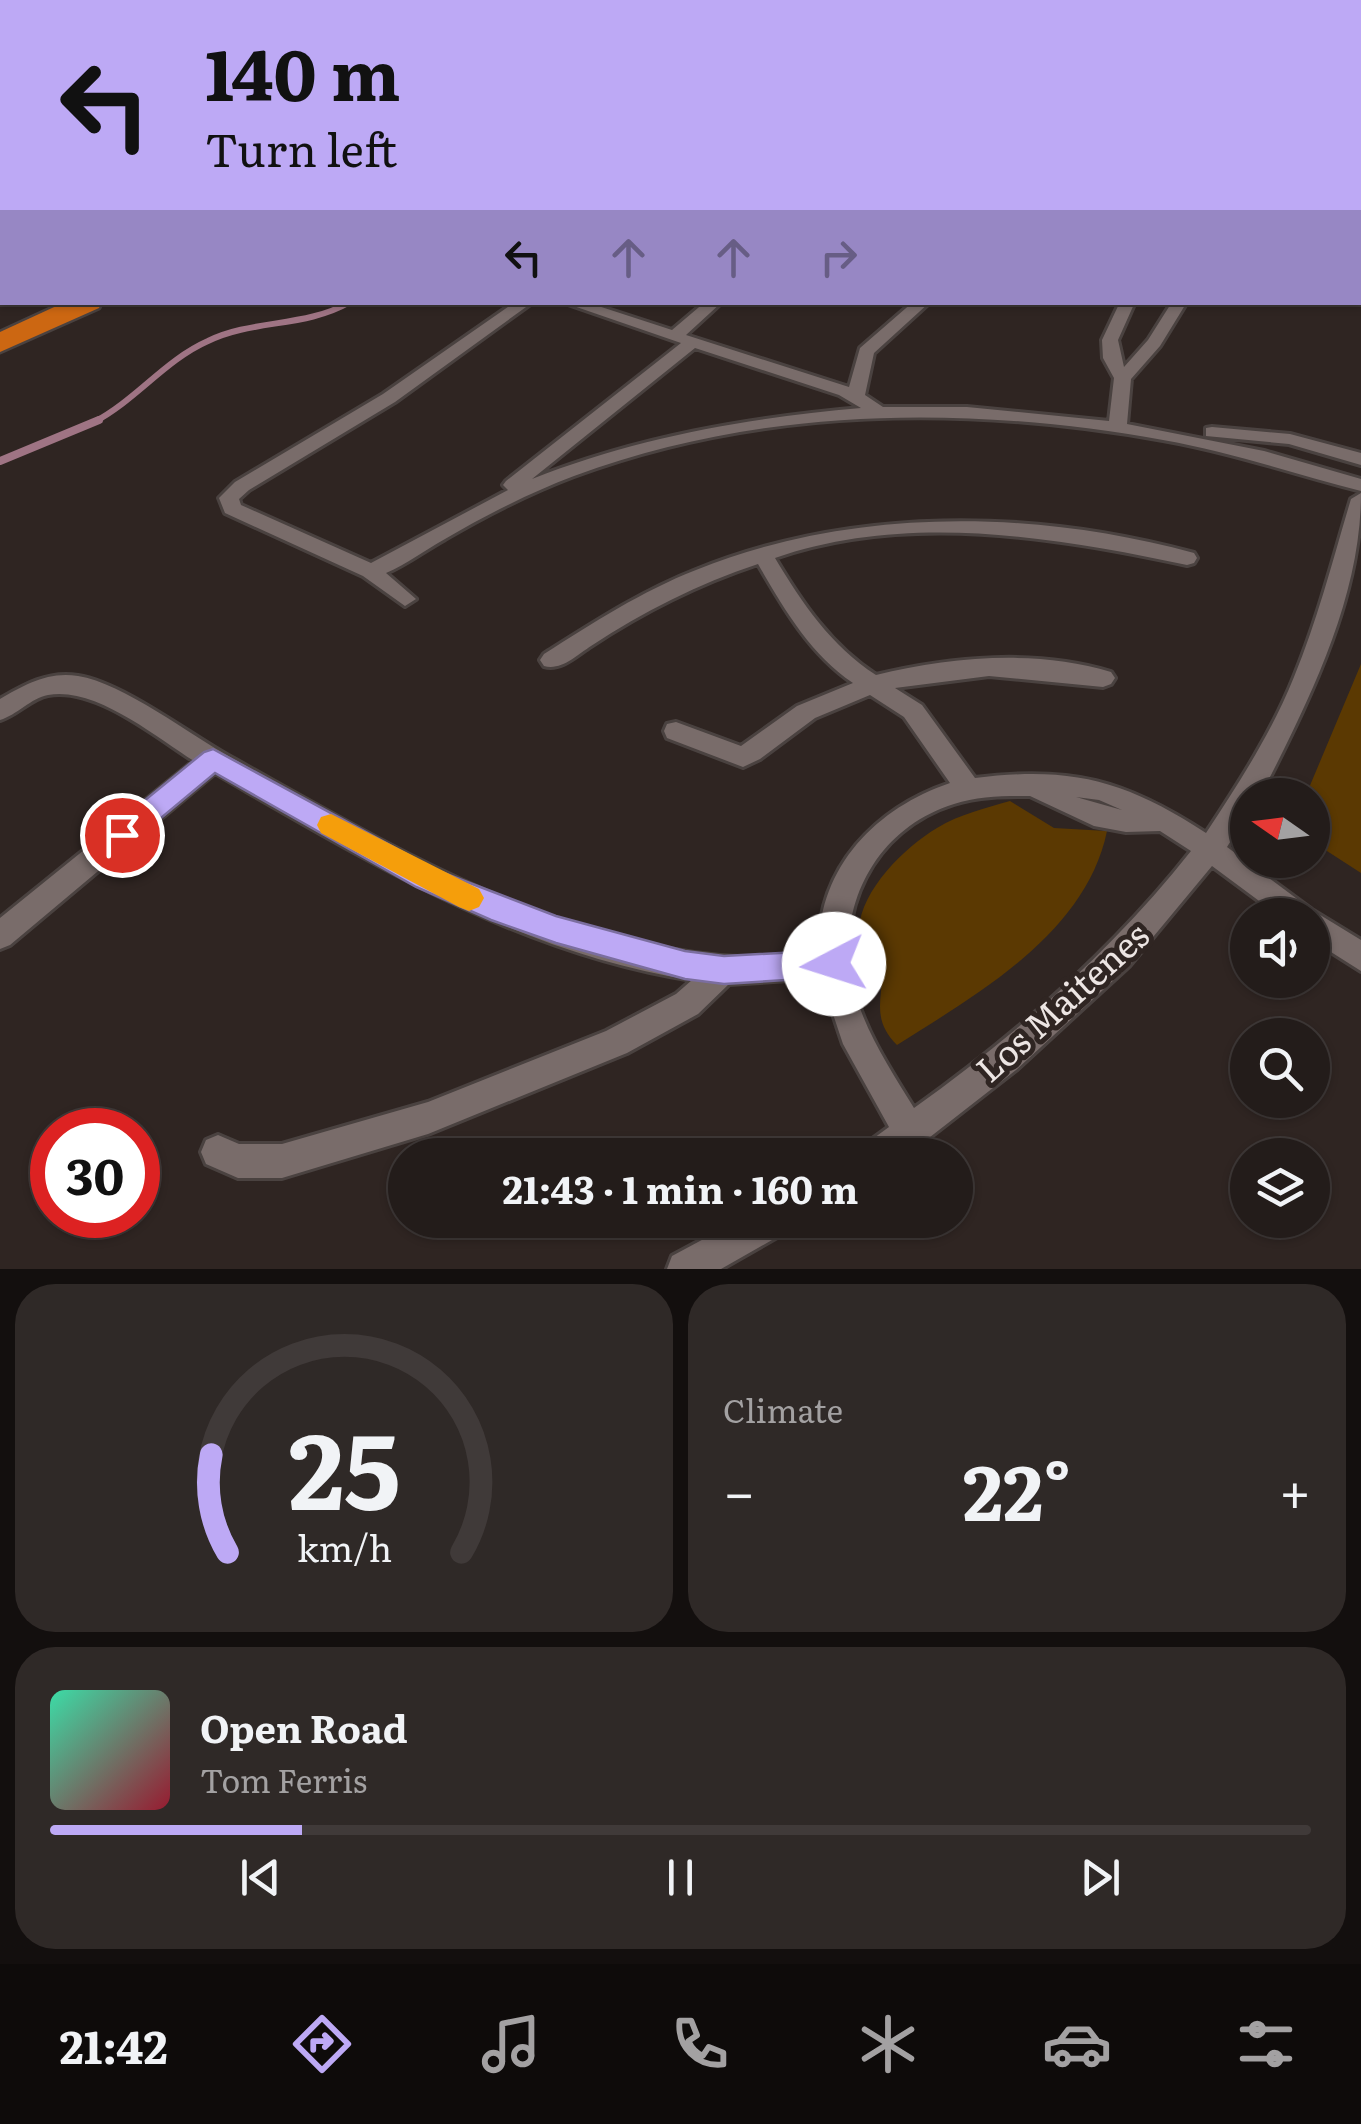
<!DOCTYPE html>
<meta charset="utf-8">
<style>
body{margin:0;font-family:Literata,serif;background:#2f2927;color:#f1f3f6;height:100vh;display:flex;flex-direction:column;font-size:38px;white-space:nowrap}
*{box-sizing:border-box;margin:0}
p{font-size:32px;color:#a3a1a2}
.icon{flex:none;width:55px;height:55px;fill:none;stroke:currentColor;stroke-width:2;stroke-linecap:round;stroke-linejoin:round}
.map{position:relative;height:1269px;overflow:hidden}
.panel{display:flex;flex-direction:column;gap:15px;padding:15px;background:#130f0e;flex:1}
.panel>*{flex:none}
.hud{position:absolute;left:0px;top:0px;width:1362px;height:305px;box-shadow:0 2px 8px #0004,0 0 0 2px #403a39;background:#bda9f5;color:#111;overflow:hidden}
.needle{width:65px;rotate:284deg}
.fabs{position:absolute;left:1230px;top:778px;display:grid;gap:20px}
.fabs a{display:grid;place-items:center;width:100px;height:100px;border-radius:50%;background:#231c1a;box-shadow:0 2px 8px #0004,0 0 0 2px #403a39;font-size:50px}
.speed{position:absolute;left:30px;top:1108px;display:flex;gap:20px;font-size:50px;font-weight:700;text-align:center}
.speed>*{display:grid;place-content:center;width:130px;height:130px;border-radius:50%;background:#231c1a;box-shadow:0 2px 8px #0004,0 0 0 2px #403a39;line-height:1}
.speed .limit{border:15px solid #d22;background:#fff;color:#111}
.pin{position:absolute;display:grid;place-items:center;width:85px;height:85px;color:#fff;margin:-42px;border:5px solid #fff;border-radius:50%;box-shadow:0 2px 10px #0007}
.me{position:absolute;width:110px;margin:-55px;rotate:265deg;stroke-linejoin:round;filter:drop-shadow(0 0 8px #0008)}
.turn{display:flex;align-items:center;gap:35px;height:210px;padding:0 40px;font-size:45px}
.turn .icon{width:130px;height:130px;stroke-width:2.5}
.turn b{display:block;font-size:70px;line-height:85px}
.lanes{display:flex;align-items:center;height:95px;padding:0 40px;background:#0003;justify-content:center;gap:50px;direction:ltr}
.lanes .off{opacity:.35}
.big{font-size:75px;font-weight:700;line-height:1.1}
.panel .widget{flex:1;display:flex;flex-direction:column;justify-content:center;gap:15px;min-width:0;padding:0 35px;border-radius:40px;background:#2f2927}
.panel .dial{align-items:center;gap:0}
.dial svg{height:260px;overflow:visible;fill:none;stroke:#403a39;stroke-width:7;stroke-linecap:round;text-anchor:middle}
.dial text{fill:#f1f3f6;stroke:none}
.song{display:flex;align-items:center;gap:30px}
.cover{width:120px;height:120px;border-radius:15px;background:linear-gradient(135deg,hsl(160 70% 55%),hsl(350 70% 35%))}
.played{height:10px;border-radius:5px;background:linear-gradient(90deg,#bda9f5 20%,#403a39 20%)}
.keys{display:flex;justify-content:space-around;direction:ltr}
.heat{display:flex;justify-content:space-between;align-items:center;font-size:55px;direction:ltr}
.panel .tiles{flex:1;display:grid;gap:15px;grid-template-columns:1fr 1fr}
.widget:last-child{grid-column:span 2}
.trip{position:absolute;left:388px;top:1138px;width:585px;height:100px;border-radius:50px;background:#231c1a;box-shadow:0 2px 8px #0004,0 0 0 2px #403a39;font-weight:700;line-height:100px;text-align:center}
.dock{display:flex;height:160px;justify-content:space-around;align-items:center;background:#0e0b0a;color:#a3a1a2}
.dock .icon{width:70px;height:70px}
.dock .selected{color:#bda9f5}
.dock b{font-size:45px;color:#f1f3f6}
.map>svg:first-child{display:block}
.green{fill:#5b3902}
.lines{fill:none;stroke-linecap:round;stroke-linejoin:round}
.stream-far2{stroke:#9f7484;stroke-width:4}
.stream-far1{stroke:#9f7484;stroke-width:6}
.stream{stroke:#9f7484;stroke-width:8}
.minor-casing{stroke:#4a4240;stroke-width:6}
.motorway-casing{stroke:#4a4240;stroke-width:5}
.minor{fill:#796c6a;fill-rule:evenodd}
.motorway{fill:#cc6712;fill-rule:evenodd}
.route{fill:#bda9f5;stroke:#7b6e9f;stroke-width:2.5}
.slow{fill:#f59e0b}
.labels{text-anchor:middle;stroke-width:10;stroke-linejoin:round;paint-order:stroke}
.near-street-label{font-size:35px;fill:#ece5e3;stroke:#2f2522}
</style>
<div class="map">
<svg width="1361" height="1269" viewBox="0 0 1361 1269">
<rect width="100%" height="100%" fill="#2f2522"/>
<!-- green -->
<path class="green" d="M1361 664V873L1313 842 1312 795H1306Z
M1010 801 1054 828 1107 831C1086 933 979 993 897 1045 864 1012 892 988 877 955 873 946 864 938 859 929 861 890 905 847 937 828 960 814 986 808 1010 801Z"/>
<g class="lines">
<!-- stream-far2 -->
<path class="stream-far2" d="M864 2 872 0"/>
<!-- stream-far1 -->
<path class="stream-far1" d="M94 422C136 400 165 360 208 341 253 319 305 328 350 302"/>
<!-- stream -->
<path class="stream" d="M0 461 99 420"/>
<!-- minor casing -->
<g class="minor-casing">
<path id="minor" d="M1360 27H1361V33H1360Z
M1360 106H1361V112H1360Z
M1360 224H1361V232H1360Z
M515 302H533L395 402 249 490 239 499 241 505 371 563 508 490 503 485 506 481 681 343 562 302H586L672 330 705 302H722L686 335 849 387 860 348 913 302H930L874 353 865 395 883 407H967L1109 421 1114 378 1103 358 1102 340 1120 302H1135L1118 340 1124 367 1148 340 1172 302H1187L1160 346 1131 379 1127 424 1264 451 1361 479V491C1295 474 1231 452 1163 440 968 405 762 406 574 476 529 493 486 515 445 539 425 550 407 564 386 573L416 599 405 606 363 576 225 513 219 498 235 482 383 394ZM695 348 839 395 861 408C748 418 638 437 532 479Z
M1212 427 1290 434 1361 453V465L1289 444 1206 436V428Z
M1361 493C1361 594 1313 692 1268 781L1259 795H1248V813L1227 847 1312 910 1361 940V971L1312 940V915H1278L1212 866 1129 966 1016 1070 907 1155H862L867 1143 889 1127 843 1044 821 978 729 984 698 1014 627 1053 428 1134 282 1178H238L206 1164 201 1152 206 1140 218 1135 239 1144H282L428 1102 606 1031 676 994 692 980C518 953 365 859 215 773L10 945 0 949V918L194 761C156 737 95 686 48 695 31 698 17 715 0 720V699C24 685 48 671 78 676 123 683 190 735 232 758 385 843 542 939 720 956 753 959 786 955 819 951 817 868 876 808 950 783L904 717 870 695 815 718 760 759 743 767 667 738 664 731 667 724 676 722 741 746 797 706 853 683C810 654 783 607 758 564 698 584 644 611 591 646 577 655 561 671 544 666L540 660 544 654C593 623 642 591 696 570 852 507 1032 509 1194 553L1197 558 1194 563 1187 565C1055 537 907 512 775 558 802 603 831 646 876 675 950 657 1037 649 1111 672L1115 678 1111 684 1103 687 989 676 895 688 922 705 975 778C1071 766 1125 780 1206 833 1239 783 1272 732 1294 677 1318 619 1333 559 1351 499ZM1030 796 1094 826 1126 832 1160 831 1191 851C1112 951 1017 1034 914 1108 892 1072 867 1035 855 993 832 913 873 829 954 804 978 796 1005 796 1030 796ZM1076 797 1099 800 1122 810Z
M739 1220H792L786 1232 721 1269H667L672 1256Z"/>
</g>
<!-- motorway casing -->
<g class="motorway-casing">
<path id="motorway" d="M65 302H102L99 308 0 352V332Z"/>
</g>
<!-- minor -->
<use href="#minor" class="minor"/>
<!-- motorway -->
<use href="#motorway" class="motorway"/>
</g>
<!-- route -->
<path class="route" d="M213 749 436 870 556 916 685 951 724 956 834 950 844 954 848 964 844 973 834 977 724 984 685 979 556 943 491 920 416 887 215 773 131 843 122 847 112 843 108 835 112 827 204 752Z"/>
<!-- slow -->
<path class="slow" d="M331 814 479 889 484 898 479 907 469 911 459 907 321 833 317 825 321 817Z"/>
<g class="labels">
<!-- near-street labels -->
<g class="near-street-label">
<text transform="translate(1063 1003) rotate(-42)" y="12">Los Maitenes</text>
</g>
</g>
</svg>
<div class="fabs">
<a><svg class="needle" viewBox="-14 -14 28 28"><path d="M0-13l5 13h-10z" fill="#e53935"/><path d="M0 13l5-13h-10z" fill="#a3a1a2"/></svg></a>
<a><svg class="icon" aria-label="sound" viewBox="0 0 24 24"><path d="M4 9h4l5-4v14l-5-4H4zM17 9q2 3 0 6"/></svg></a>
<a><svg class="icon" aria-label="search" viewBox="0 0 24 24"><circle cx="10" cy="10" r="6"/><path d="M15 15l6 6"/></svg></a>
<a><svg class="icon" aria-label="layers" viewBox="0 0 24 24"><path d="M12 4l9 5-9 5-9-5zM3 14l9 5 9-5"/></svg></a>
</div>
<div class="speed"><div class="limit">30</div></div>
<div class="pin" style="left:122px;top:835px;background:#d93025"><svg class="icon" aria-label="arrive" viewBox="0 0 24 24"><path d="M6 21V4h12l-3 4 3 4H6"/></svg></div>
<svg class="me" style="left:834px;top:964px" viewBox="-20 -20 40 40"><circle r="19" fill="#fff"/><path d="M0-13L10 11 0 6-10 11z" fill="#bda9f5"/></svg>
<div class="trip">21:43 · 1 min · 160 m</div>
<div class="hud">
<div class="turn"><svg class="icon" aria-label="left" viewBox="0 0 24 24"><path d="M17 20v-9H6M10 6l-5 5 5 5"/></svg><div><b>140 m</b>Turn left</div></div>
<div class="lanes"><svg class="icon" aria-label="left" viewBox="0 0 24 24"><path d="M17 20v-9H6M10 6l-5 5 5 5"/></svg><svg class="icon off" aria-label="ahead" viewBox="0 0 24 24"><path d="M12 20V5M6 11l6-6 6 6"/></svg><svg class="icon off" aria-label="ahead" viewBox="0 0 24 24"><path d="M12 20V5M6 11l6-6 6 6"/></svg><svg class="icon off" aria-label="right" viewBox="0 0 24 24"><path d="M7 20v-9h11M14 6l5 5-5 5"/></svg></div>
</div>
</div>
<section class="panel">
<div class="tiles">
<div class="widget dial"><svg viewBox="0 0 100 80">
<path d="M14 69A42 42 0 1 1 86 69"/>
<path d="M14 69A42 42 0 0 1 9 39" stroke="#bda9f5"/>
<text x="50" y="56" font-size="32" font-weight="700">25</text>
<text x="50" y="72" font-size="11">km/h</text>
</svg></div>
<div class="widget"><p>Climate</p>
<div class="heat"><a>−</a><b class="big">22°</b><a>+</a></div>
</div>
<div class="widget">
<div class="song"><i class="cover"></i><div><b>Open Road</b><p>Tom Ferris</p></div></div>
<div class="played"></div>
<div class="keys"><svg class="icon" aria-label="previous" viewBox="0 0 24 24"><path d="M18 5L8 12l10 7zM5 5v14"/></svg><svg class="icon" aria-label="pause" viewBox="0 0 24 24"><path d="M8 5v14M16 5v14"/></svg><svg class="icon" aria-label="next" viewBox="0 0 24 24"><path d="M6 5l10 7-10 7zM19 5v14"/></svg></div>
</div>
</div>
</section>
<nav class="dock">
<b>21:42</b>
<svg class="icon selected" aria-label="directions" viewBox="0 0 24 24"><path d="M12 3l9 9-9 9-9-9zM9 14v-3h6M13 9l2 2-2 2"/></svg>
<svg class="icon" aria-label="music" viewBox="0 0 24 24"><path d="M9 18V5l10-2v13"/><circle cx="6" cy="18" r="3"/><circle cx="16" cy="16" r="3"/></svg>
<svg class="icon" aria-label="phone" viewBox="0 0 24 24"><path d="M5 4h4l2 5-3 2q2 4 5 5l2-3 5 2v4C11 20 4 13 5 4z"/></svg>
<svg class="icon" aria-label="climate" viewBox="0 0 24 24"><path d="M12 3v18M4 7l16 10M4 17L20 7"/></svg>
<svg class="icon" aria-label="car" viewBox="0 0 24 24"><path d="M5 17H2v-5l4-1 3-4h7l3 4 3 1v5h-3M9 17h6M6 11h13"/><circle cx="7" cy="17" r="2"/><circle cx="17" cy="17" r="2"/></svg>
<svg class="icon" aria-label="filters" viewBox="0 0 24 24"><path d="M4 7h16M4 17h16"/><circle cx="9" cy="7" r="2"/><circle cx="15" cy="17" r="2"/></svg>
</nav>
